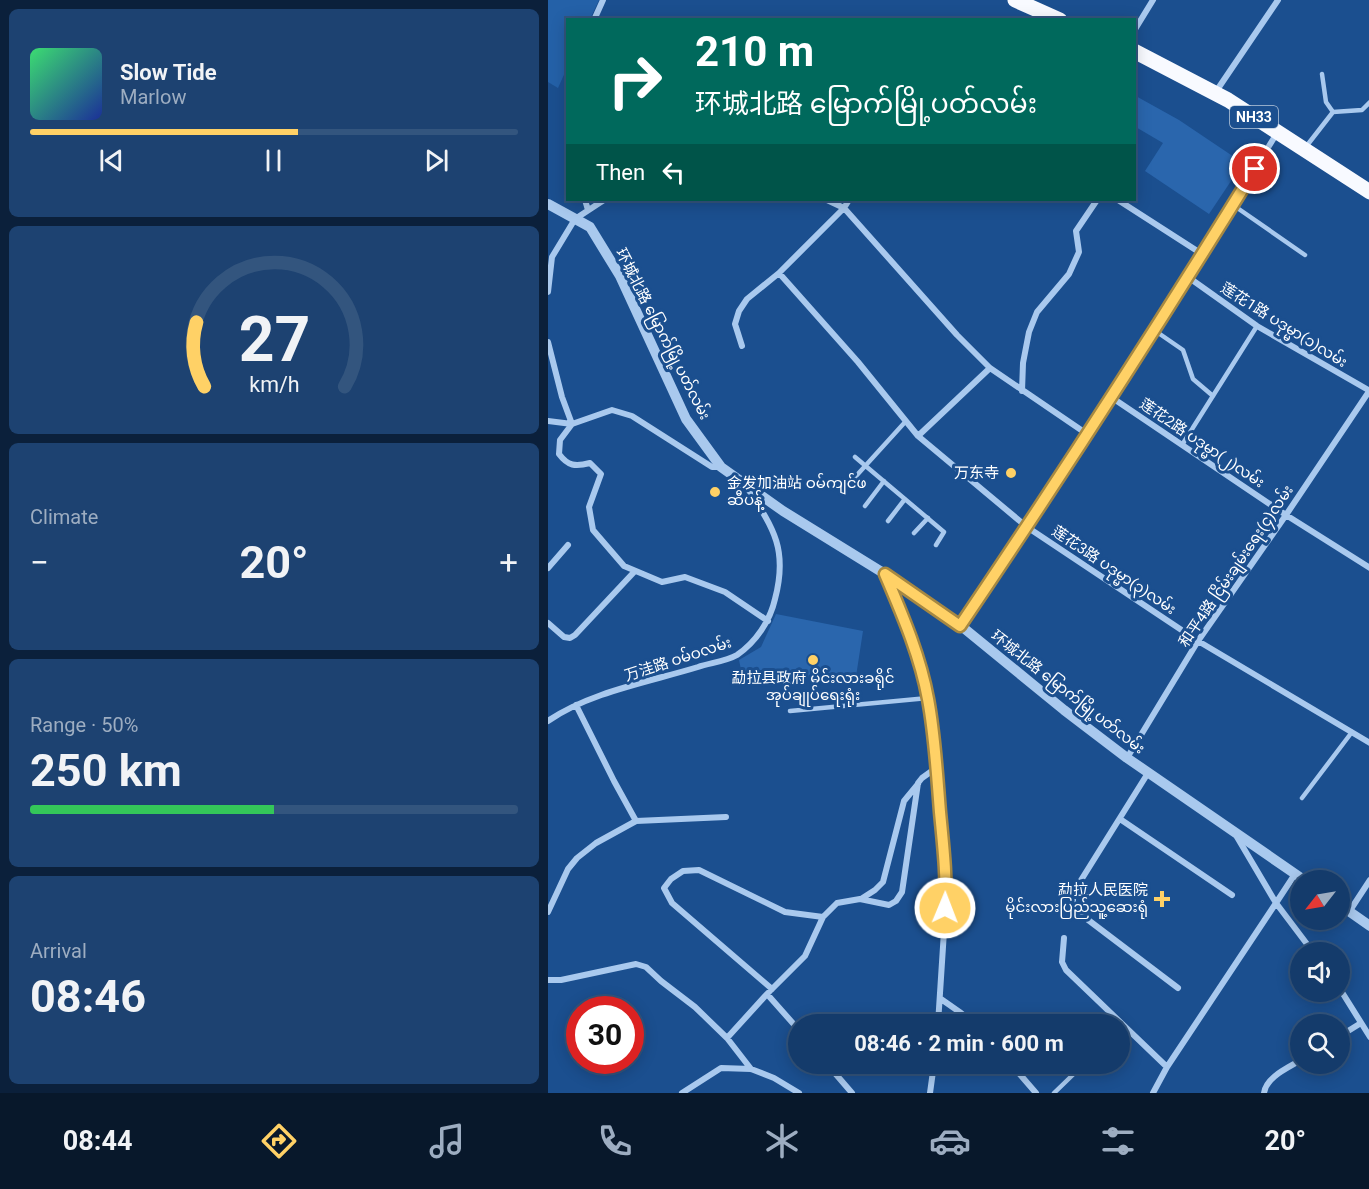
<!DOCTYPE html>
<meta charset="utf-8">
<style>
body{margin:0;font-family:Roboto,"Noto Sans SC","Noto Sans Myanmar",sans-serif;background:#1d4271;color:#f1f3f6;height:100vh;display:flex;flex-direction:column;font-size:22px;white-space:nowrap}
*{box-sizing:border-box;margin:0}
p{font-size:20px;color:#9dadc1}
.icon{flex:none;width:33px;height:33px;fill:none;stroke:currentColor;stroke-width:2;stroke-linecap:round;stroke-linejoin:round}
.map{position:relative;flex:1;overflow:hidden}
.side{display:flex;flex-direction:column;gap:9px;padding:9px;background:#0b203b;width:548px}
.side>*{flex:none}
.banner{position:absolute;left:18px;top:18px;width:570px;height:183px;border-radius:0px;box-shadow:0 3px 15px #0003,0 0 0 2px #33557e;background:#00695c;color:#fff;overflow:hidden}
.needle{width:39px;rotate:239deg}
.buttons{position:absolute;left:742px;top:870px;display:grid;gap:12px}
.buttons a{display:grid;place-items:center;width:60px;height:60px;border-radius:50%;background:#143b6b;box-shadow:0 3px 15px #0003,0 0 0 2px #33557e;font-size:30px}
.speed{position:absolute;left:18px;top:996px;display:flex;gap:12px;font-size:30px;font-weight:700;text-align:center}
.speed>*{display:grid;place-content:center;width:78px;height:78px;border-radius:50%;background:#143b6b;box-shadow:0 3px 15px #0003,0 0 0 2px #33557e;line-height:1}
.speed .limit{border:9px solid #d22;background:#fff;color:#111}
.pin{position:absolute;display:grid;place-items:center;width:51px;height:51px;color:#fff;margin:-26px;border:3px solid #fff;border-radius:50%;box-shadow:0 2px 6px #0007}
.me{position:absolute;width:66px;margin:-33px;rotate:1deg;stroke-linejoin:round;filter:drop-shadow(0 0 4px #0008)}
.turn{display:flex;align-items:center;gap:21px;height:126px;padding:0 30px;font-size:27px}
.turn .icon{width:78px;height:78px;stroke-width:2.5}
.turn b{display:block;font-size:42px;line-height:51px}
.then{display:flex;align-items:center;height:57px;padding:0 30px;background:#0003;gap:12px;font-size:22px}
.big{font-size:45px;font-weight:700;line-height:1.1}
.side .widget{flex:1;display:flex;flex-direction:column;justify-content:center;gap:9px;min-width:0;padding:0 21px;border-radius:9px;background:#1d4271}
.side .dial{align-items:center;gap:0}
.dial svg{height:156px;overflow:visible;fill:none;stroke:#33557e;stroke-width:7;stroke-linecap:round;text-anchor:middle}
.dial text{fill:#f1f3f6;stroke:none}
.song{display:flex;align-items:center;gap:18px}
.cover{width:72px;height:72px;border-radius:9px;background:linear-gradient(135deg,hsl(140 70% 55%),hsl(230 70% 35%))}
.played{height:6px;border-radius:3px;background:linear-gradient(90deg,#ffd166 55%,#33557e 55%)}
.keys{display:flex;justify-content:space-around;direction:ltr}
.heat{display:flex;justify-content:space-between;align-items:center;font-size:33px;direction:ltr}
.charge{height:9px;border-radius:4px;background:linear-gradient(90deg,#34c759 50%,#33557e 0)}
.trip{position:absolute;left:240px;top:1014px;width:342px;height:60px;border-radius:30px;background:#143b6b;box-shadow:0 3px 15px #0003,0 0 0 2px #33557e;font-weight:700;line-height:60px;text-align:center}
.tab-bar{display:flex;height:96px;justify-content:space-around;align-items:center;background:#08182b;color:#9dadc1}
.tab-bar .icon{width:42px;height:42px}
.tab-bar .current{color:#ffd166}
.tab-bar b{font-size:27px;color:#f1f3f6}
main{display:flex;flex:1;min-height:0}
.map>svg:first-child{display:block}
.green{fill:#2461a8}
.building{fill:#2a66ad}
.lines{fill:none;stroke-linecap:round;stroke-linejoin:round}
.service{stroke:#a9c9ee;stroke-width:4.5}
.minor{stroke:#a9c9ee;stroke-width:6}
.tertiary{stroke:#a9c9ee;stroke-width:10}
.trunk{stroke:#f8faff;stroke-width:15}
.route-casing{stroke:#a68842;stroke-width:15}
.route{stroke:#ffd166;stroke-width:10}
.poi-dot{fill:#ffd166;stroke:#1b4f8f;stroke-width:2}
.labels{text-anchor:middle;stroke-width:6;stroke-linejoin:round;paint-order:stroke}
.shield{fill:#1b4f8f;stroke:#bbcadd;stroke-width:1.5}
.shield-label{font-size:14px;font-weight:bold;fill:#fff}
.street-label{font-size:15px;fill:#fff;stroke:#1b4f8f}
.poi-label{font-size:15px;fill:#fff;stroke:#1b4f8f;text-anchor:end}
</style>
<main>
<section class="side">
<div class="widget">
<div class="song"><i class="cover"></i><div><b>Slow Tide</b><p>Marlow</p></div></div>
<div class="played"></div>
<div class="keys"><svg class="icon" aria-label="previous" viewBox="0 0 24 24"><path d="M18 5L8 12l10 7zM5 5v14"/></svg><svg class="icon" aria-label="pause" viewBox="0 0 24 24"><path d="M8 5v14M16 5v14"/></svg><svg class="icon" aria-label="next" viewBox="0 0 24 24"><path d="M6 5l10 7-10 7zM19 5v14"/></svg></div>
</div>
<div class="widget dial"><svg viewBox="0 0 100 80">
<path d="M14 69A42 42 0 1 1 86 69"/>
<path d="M14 69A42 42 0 0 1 10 36" stroke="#ffd166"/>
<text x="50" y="56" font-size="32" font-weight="700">27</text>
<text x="50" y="72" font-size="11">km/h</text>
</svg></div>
<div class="widget"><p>Climate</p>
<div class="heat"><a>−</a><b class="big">20°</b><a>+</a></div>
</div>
<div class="widget"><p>Range · 50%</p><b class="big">250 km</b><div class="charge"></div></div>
<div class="widget"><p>Arrival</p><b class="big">08:46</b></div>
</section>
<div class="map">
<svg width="822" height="1093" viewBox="0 0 822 1093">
<rect width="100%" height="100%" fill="#1b4f8f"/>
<!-- green -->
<path class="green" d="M0 0H51L42 19 20 20 19 68 10 88 0 82Z"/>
<!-- building -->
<path class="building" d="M586 95 631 120 695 163 661 214 597 171 615 143 586 126Z
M228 614 315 631 307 683 225 673 195 679 191 660 213 647Z"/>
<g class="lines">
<!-- service -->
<path class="service" d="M774 74 778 102 785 112
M757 148 785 112 814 110 822 102
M685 205 757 255
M606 330 635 350 645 379 665 396
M634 445 709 326
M307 457 396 532 388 545
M299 486 358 421
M317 506 336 481
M340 521 357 499
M366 533 380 518
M242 711 380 698
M754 798 804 732
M506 1093 536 1064"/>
<!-- minor -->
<path class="minor" d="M46 20 55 0
M586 31 605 0
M667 93 730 0
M20 94V96
M37 200 40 210
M279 200 296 208 301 200
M570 200 654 254
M231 273 310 362 370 436 479 527 650 641 822 743
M640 277 709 326 822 391
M0 292 4 257 27 219 56 200
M0 342 14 397 24 424 64 410 84 416 164 467H173
M194 346 187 324 191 311 199 299 231 273 296 208 409 335 442 368 539 434
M474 391 475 363 481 332 489 312 521 274 531 252 528 231 549 200
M563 397 738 515 822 568
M0 421 24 424 12 440 11 454C20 466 27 467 42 463L53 474 41 507 45 530 76 566 114 582 137 577 177 592 220 621
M370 436 442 368
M0 568 20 545
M338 578 360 627 380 698 388 768 399 885 390 1024
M0 623 16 637 22 638 27 635 87 571
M412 625C522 464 627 299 729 133
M28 705 66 781 88 821
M0 721C42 692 101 682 150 667 162 663 179 661 189 655 208 642 222 621 227 599 240 550 226 529 200 489
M579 758 650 641 738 515 822 390
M600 773 525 893V902L531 913 630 988
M572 819 684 895
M747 874 728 903 765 952
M313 899 327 890 335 882 356 801 370 784
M0 912 20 869 29 858 48 843 88 821 178 817
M801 912 822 880
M516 938 514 962 518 970 619 1067
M0 980H13L88 964 98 967 113 981 147 1007 179 1038 203 1069
M224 989 124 903 116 888 123 879 135 871 151 870 237 912 275 917
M792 989 822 1037
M393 999 413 1013 426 1024
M250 1029 219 994 257 956 275 917 289 903 312 899 341 905 348 901 354 892 370 783 374 778 388 768
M792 1036 813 1023
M179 1038 219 994
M279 1064 304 1093
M463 1064 488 1093
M134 1093 173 1068 203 1069 226 1078 251 1093
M382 1093 386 1064
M605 1093 619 1067 728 903 689 837
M716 1093C718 1077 740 1068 753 1060"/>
<!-- tertiary -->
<path class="tertiary" d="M0 204 42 227 72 276 138 419 173 467 235 511 337 574 412 625 516 710 579 758 756 880
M792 905 822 926"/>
<!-- trunk -->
<path class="trunk" d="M467 0 512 20
M586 51 680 100 822 192"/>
</g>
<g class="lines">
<!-- route casing -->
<g class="route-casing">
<path id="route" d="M397 908C399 876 395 844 392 812 389 775 387 736 380 699 372 655 354 614 337 574L412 626C514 475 612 323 707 169"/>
</g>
<!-- route -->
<use href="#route" class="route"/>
</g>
<!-- markers -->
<g class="poi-dot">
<circle cx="463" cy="473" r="6"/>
<circle cx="167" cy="492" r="6"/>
<circle cx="265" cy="660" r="6"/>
<path d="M611 890h6v6h6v6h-6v6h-6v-6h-6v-6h6z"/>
</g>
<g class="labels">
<!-- shield labels -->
<rect class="shield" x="682" y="106" width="48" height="22" rx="4.5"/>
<g class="shield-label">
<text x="706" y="122">NH33</text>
</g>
<!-- street labels -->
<g class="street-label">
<text transform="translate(736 325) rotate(32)" y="5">莲花1路 ပဒုမ္မာ(၁)လမ်း</text>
<text transform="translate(115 334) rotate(63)" y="5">环城北路 မြောက်မြို့ပတ်လမ်း</text>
<text transform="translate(654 443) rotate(34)" y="5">莲花2路 ပဒုမ္မာ(၂)လမ်း</text>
<text transform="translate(688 566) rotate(-56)" y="5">和平4路 ငြိမ်းချမ်းရေး(၄)လမ်း</text>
<text transform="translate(566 570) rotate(34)" y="5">莲花3路 ပဒုမ္မာ(၃)လမ်း</text>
<text transform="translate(130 659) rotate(-18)" y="5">万洼路 ဝမ်ဝလမ်း</text>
<text transform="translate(520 692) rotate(38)" y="5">环城北路 မြောက်မြို့ပတ်လမ်း</text>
</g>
<!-- poi labels -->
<g class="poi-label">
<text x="451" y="478">万东寺</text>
<text x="179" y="488" text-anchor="start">金发加油站 ဝမ်ကျင်ဖ<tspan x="179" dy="17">ဆီပန့်</tspan></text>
<text x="265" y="683" text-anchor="middle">勐拉县政府 မိုင်းလားခရိုင်<tspan x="265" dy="17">အုပ်ချုပ်ရေးရုံး</tspan></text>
<text x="600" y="895">勐拉人民医院<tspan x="600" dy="17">မိုင်းလားပြည်သူ့ဆေးရုံ</tspan></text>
</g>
</g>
</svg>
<div class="buttons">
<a><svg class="needle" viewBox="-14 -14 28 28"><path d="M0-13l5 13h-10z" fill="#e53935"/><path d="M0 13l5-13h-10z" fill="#9dadc1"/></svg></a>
<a><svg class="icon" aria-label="sound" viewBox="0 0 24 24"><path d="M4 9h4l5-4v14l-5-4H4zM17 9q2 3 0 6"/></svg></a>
<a><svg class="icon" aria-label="search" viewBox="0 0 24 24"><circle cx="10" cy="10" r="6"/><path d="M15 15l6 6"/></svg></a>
</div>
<div class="speed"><div class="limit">30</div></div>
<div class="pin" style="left:707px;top:169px;background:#d93025"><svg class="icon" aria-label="arrive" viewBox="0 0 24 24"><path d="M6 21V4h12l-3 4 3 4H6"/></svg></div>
<svg class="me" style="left:397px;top:908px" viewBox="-20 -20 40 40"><circle r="17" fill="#ffd166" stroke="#fff" stroke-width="3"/><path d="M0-11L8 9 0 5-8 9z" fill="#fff"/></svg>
<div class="trip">08:46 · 2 min · 600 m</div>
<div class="banner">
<div class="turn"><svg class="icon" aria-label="right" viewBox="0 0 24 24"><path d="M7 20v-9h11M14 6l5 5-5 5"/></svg><div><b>210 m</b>环城北路 မြောက်မြို့ပတ်လမ်း</div></div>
<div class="then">Then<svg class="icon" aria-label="left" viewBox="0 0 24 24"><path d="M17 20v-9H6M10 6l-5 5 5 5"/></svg></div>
</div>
</div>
</main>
<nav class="tab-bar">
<b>08:44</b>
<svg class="icon current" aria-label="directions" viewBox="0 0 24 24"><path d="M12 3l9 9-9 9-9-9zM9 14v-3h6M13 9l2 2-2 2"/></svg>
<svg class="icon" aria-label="music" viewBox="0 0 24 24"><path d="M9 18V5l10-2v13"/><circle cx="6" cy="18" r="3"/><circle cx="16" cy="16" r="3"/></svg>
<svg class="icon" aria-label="phone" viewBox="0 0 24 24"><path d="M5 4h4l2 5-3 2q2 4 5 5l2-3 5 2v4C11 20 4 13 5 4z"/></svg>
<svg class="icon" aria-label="climate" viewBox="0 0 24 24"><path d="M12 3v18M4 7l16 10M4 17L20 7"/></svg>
<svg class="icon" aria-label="car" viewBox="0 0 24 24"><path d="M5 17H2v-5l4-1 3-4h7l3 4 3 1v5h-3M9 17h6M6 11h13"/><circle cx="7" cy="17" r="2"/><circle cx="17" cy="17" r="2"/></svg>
<svg class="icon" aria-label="filters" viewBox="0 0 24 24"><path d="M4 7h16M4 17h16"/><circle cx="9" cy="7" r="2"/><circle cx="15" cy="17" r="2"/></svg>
<b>20°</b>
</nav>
